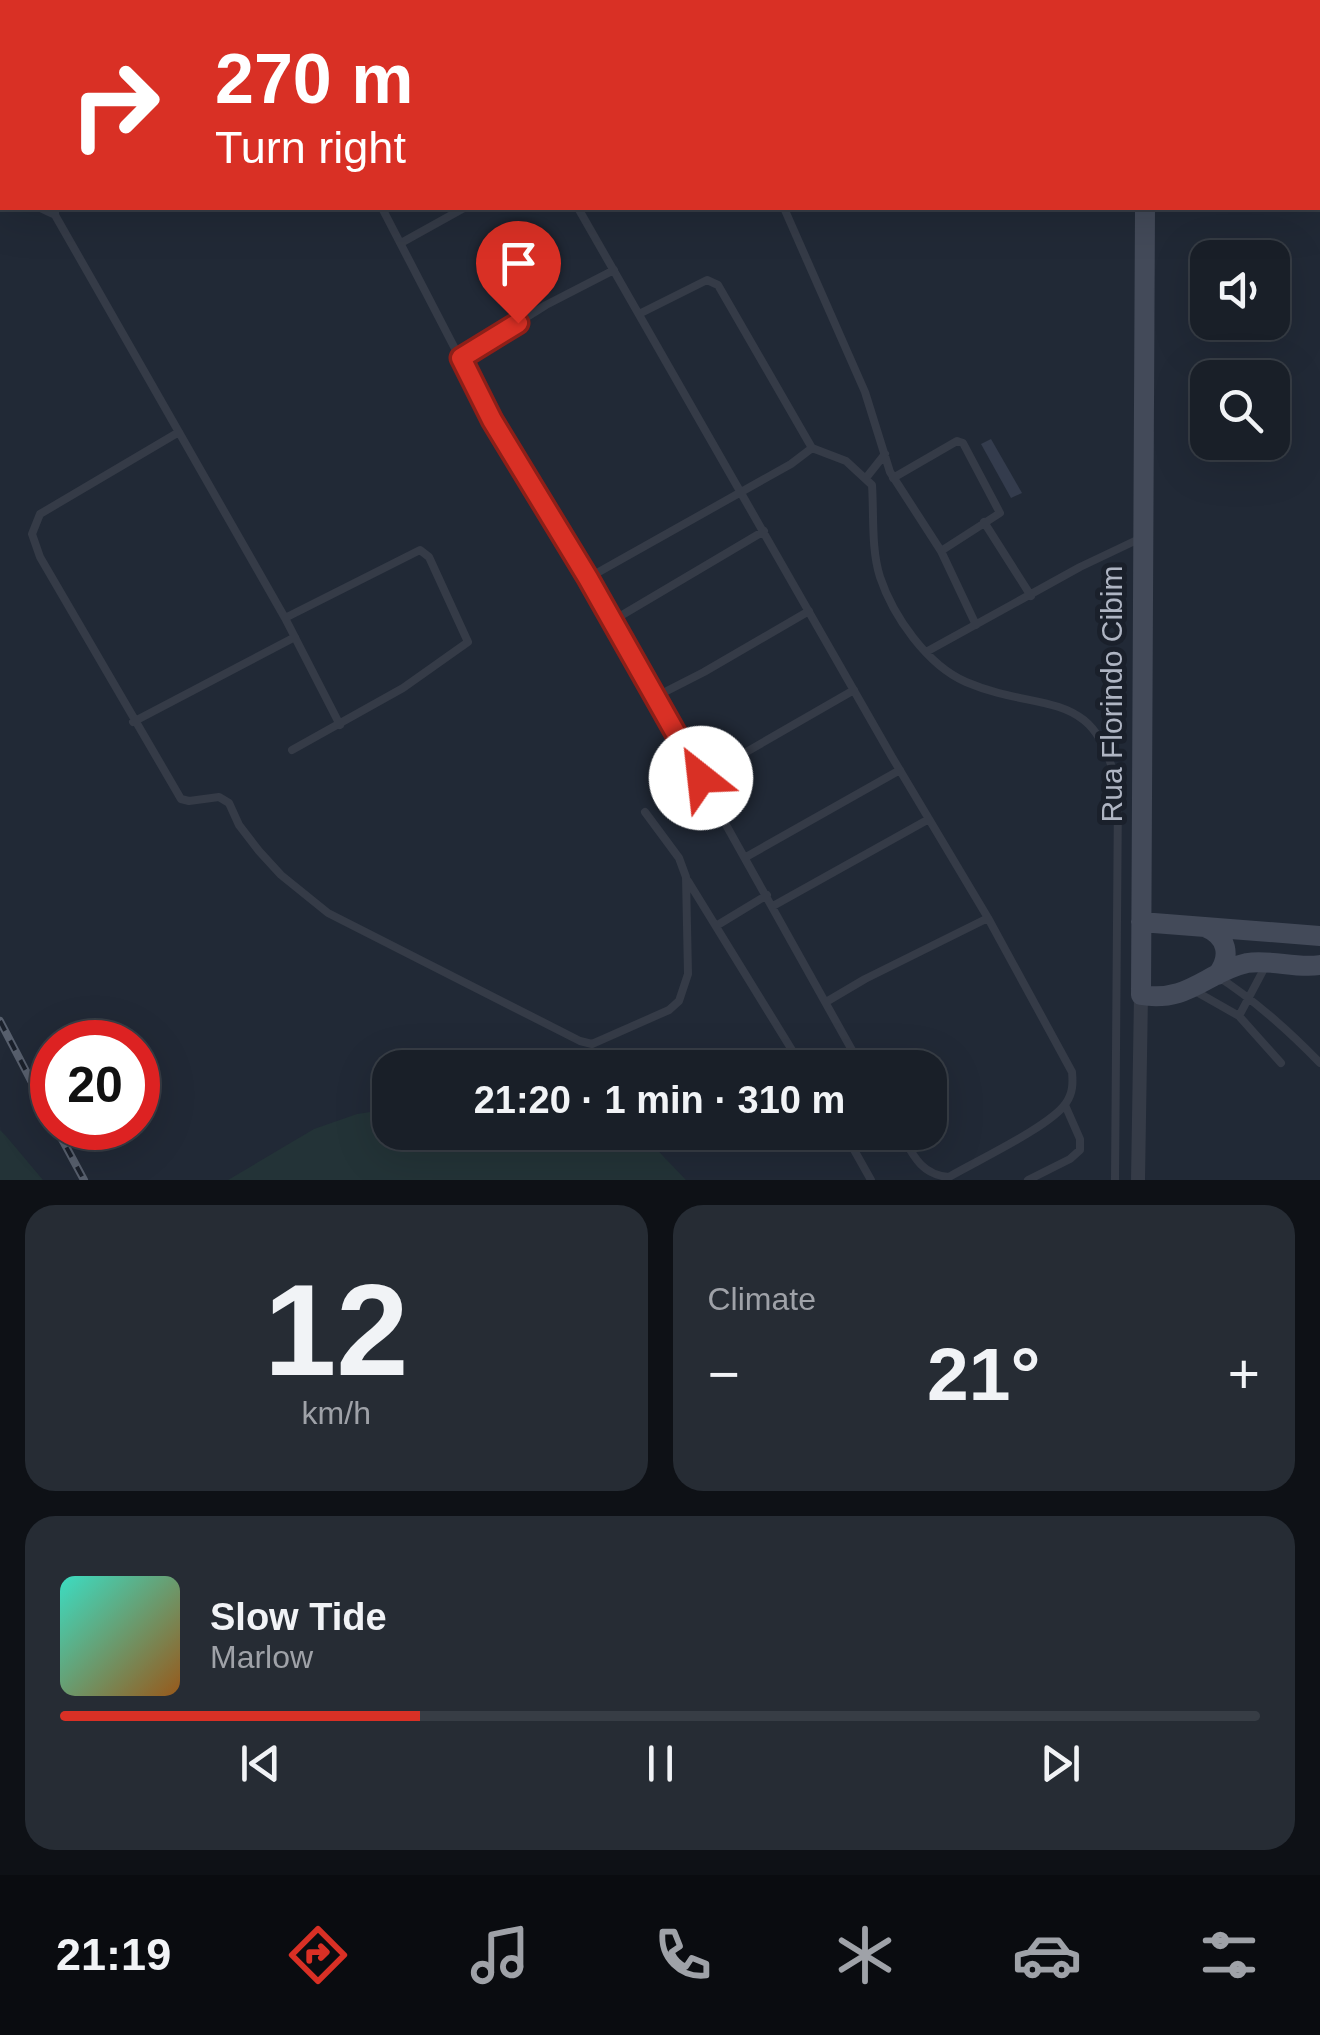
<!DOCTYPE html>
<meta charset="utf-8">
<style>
body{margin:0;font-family:Arial,sans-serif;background:#262c34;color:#f1f3f6;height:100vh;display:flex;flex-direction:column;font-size:38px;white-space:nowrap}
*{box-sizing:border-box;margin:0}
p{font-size:32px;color:#9fa2a8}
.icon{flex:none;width:55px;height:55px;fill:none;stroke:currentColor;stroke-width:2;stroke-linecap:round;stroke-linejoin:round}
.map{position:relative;height:1180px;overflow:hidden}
.sheet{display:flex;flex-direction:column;gap:25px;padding:25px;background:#0e1116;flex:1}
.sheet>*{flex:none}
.guide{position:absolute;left:0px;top:0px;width:1320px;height:210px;box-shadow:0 10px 40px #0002,0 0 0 2px #373d45;background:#d93025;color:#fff;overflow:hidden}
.buttons{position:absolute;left:1190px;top:240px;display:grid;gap:20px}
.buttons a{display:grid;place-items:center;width:100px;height:100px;border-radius:20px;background:#191f28;box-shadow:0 10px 40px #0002,0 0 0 2px #373d45;font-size:50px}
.speed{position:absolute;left:30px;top:1020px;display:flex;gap:20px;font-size:50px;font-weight:700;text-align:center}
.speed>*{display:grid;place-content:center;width:130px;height:130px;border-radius:50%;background:#191f28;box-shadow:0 10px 40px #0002,0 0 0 2px #373d45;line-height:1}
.speed .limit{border:15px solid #d22;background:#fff;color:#111}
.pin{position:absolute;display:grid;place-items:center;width:85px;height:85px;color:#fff;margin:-102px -42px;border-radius:50% 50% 50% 0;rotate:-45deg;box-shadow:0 0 10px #0007}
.pin .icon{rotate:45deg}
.me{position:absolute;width:110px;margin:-55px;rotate:331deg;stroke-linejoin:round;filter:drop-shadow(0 0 8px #0008)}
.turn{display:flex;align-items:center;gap:35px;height:210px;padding:0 50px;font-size:45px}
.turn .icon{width:130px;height:130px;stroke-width:2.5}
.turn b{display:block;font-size:70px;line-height:85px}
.big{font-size:75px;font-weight:700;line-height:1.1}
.sheet .widget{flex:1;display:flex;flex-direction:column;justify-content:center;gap:15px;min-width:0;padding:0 35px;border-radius:30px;background:#262c34}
.sheet .dial{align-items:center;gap:0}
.dial b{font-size:130px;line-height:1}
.song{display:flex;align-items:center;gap:30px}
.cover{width:120px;height:120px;border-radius:15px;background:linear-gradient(135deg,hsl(170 70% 55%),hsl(30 70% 35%))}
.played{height:10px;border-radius:5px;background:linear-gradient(90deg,#d93025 30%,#373d45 30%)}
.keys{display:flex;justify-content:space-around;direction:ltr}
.heat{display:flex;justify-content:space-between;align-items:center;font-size:55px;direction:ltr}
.sheet .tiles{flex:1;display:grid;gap:25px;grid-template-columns:1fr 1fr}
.widget:last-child{grid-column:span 2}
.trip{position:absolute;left:372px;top:1050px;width:575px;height:100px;border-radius:30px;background:#191f28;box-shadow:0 10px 40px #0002,0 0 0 2px #373d45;font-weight:700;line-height:100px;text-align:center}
.tab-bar{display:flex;height:160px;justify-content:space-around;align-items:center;background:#0a0c10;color:#9fa2a8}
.tab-bar .icon{width:70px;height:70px}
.tab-bar .selected{color:#d93025}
.tab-bar b{font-size:45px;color:#f1f3f6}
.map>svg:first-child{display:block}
.green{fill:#233337}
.building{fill:#343c4d}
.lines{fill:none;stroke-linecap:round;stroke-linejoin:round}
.path{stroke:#3c4d50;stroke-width:2.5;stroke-dasharray:8 8;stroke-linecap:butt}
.lane{stroke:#353b47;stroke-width:8}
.street{stroke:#353b47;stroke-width:14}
.secondary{stroke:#434a59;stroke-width:20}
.rail-casing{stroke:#575f6d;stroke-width:8}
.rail{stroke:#1a202b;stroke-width:4;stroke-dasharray:11;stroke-linecap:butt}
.route-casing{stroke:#8d1f18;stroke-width:25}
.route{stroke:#d93025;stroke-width:18}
.labels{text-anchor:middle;stroke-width:10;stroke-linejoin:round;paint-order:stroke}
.street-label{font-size:30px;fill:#afb5c3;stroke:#1a202b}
</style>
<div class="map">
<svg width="1320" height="1180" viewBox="0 0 1320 1180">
<rect width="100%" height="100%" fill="#212936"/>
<!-- green -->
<path class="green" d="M1238 0H1320V77L1318 2Z
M390 1109V1132L641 1133 686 1180H228L314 1129 357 1114Z
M0 1130 6 1136 43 1180H0Z"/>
<!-- building -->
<path class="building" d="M991 439 1022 493 1011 498 981 444Z"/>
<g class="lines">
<!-- path -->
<path class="path" d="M1200 0V2
M1318 36H1320"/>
<!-- lane -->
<path class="lane" d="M127 2V0
M680 2V0
M0 115 2 119
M0 127 2 125
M0 145 2 149
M40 208 55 215
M55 208V215L285 618 340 725
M382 208 492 420 588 578 862 1068
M578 208 892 757 988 918 1072 1072C1073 1083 1073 1093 1066 1103 1051 1126 976 1161 949 1177 921 1175 913 1155 900 1132
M784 208 865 392 890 472 941 551 976 625
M401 243 464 208
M461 358 546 305 614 270
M179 432 40 514 32 534 40 557 181 799 189 801 219 797 229 803 239 825 259 851 281 875 328 913 580 1041 592 1044 669 1010 679 1001 688 974 686 877 679 858 645 812
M812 448 846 461 872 485C874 514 871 549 880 577 893 616 927 665 966 682 1043 715 1098 683 1118 793L1115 1180
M866 478 885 454
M893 478 957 441 963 443 1000 513 941 551
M984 522 1031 596
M588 578 791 464 812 448 718 285 707 280 639 314
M285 618 420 550 429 557 468 642 403 688 292 750
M612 621 764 531
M926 652 1080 567 1139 539
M655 697 704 672 809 611
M133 722 295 637
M701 778 854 690
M746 857 900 770
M688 881 803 1068
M773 906 929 819
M716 926 767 895
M1265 967 1239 1016 1281 1063
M1217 976C1256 1001 1288 1030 1320 1063
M1195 991 1239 1016
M826 1002 865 979 988 918
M844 1132 871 1180
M1028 1180 1070 1159 1080 1150V1139L1065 1105"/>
<!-- street -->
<path class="street" d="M1174 2 1175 0
M1138 1180 1141 995"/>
<!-- secondary -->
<path class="secondary" d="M0 25H2
M1145 208 1141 995C1189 1003 1206 972 1247 963 1271 959 1296 969 1320 965
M1141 922 1320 936
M1205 927C1227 936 1232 956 1217 975"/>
<!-- rail casing -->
<g class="rail-casing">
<path id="rail" d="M0 1021 52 1121
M56 1128 84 1180"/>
</g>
<!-- rail -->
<use href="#rail" class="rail"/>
</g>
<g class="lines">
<!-- route casing -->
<g class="route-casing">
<path id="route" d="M518 323 461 358 492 420 588 578 701 778"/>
</g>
<!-- route -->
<use href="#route" class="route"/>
</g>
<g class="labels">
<!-- street labels -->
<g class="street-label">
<text transform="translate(1112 694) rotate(-90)" y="10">Rua Florindo Cibim</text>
</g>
</g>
</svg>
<div class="buttons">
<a><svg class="icon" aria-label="sound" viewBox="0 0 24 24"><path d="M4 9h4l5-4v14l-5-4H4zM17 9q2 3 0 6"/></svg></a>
<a><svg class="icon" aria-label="search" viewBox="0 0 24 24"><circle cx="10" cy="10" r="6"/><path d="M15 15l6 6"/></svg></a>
</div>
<div class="speed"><div class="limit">20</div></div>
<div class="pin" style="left:518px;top:323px;background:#d93025"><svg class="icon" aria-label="arrive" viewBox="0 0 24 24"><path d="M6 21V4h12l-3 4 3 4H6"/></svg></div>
<svg class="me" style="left:701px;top:778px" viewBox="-20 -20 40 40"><circle r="19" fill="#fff"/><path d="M0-13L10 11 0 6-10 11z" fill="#d93025"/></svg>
<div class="trip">21:20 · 1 min · 310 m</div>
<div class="guide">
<div class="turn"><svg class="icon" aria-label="right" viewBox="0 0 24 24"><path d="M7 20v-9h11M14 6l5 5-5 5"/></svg><div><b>270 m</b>Turn right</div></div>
</div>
</div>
<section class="sheet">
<div class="tiles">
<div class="widget dial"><b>12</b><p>km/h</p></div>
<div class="widget"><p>Climate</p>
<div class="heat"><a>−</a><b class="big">21°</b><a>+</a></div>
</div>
<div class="widget">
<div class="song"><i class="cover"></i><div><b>Slow Tide</b><p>Marlow</p></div></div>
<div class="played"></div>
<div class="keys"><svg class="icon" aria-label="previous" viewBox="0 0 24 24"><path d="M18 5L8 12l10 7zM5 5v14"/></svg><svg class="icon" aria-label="pause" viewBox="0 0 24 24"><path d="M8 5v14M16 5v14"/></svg><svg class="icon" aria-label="next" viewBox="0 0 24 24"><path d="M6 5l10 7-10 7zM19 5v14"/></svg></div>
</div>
</div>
</section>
<nav class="tab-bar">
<b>21:19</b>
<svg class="icon selected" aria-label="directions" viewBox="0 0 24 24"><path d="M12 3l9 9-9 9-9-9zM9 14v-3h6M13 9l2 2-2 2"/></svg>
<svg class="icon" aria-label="music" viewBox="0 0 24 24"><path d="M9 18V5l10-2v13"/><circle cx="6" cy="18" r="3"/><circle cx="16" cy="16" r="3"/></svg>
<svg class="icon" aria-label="phone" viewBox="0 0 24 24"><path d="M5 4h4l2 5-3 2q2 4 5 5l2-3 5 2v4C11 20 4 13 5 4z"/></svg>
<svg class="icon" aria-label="climate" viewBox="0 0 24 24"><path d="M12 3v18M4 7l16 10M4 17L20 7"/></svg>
<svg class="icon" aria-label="car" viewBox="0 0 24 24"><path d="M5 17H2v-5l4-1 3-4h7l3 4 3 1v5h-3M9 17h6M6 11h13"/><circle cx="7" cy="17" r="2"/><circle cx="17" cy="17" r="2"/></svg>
<svg class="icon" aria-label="filters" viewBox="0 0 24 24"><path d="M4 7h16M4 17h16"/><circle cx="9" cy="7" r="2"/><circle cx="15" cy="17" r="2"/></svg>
</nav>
